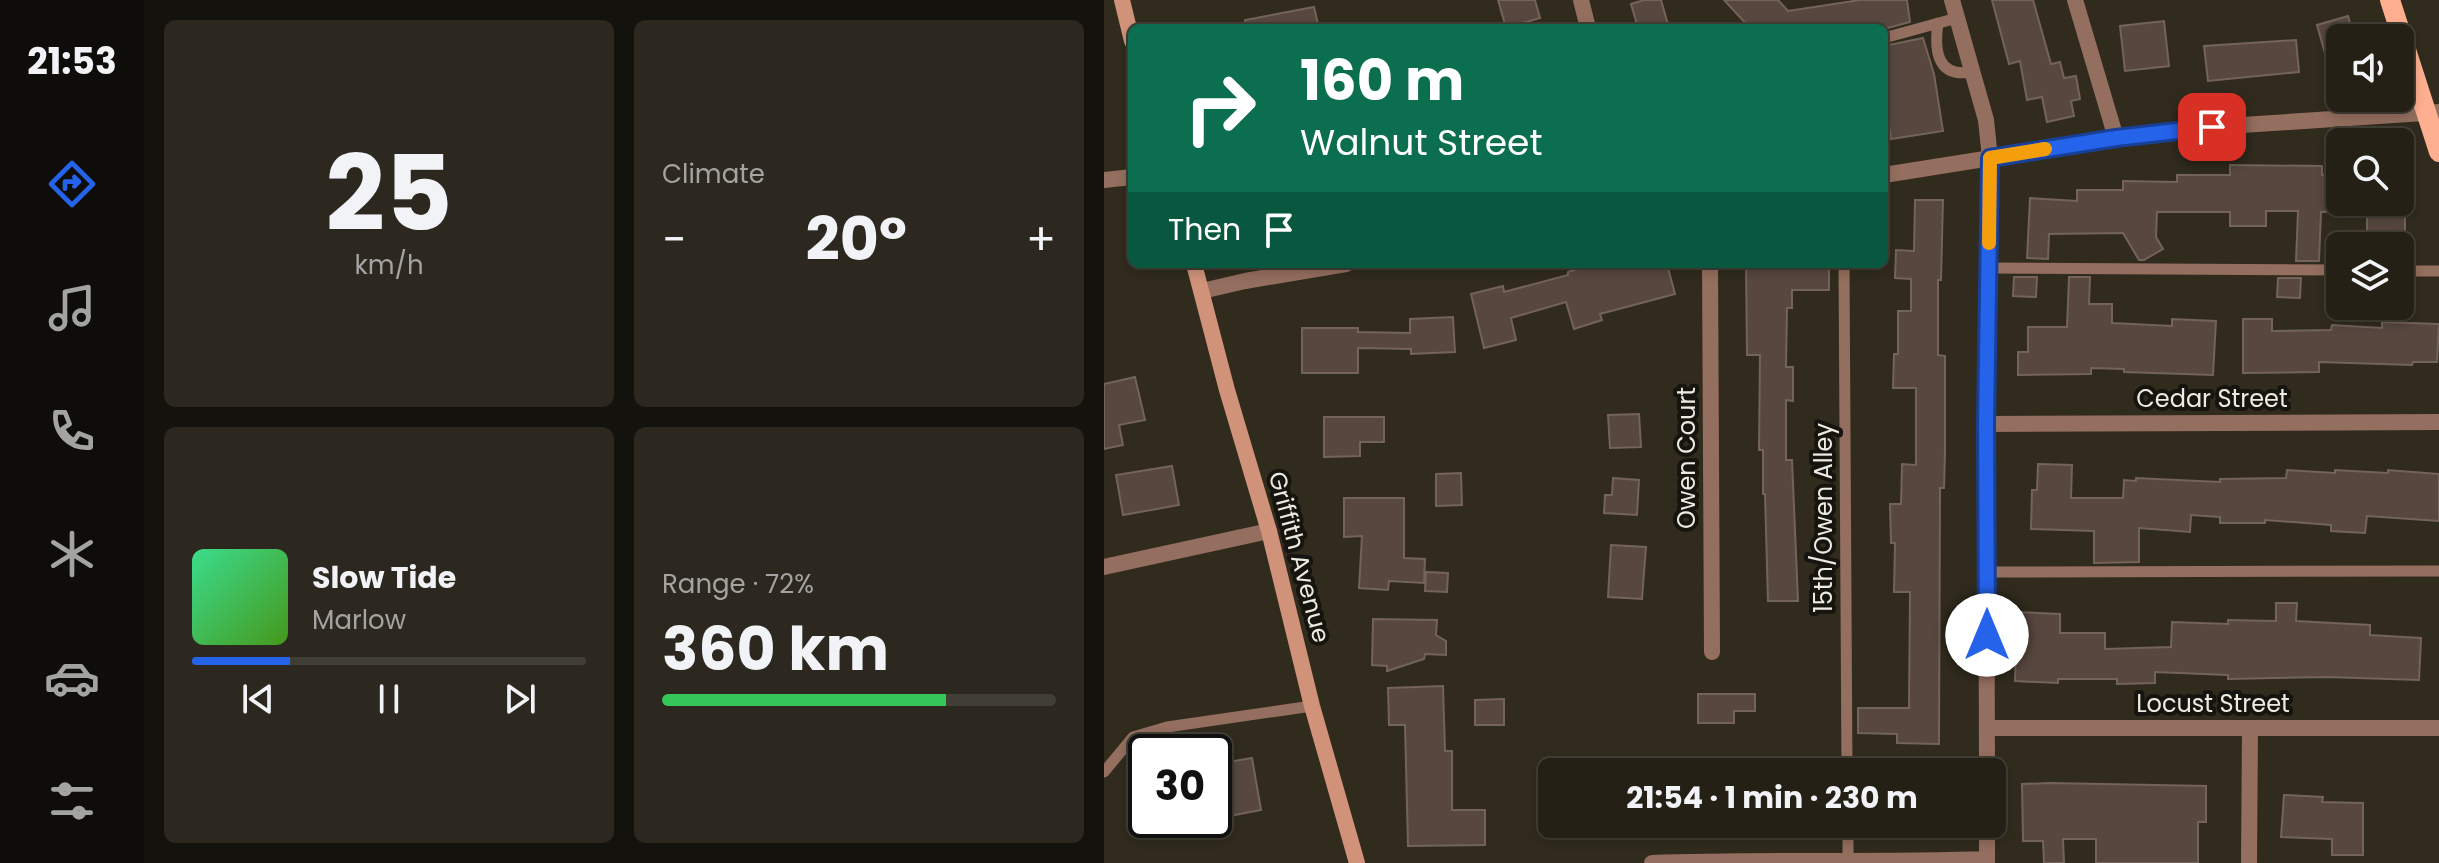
<!DOCTYPE html>
<meta charset="utf-8">
<style>
body{margin:0;font-family:Poppins,sans-serif;background:#2c281f;color:#f1f3f6;height:100vh;display:flex;flex-direction:column;font-size:30px;white-space:nowrap}
*{box-sizing:border-box;margin:0}
p{font-size:26px;color:#a3a3a1}
.icon{flex:none;width:44px;height:44px;fill:none;stroke:currentColor;stroke-width:2;stroke-linecap:round;stroke-linejoin:round}
.map{position:relative;flex:1;overflow:hidden}
.details{display:flex;flex-direction:column;gap:20px;padding:20px;background:#14120c;width:960px}
.details>*{flex:none}
.guide{position:absolute;left:24px;top:24px;width:760px;height:244px;border-radius:12px;box-shadow:0 4px 12px #0003,0 0 0 2px #413e35;background:#0b6e4f;color:#fff;overflow:hidden}
.fabs{position:absolute;left:1222px;top:24px;display:grid;gap:16px}
.fabs a{display:grid;place-items:center;width:88px;height:88px;border-radius:12px;background:#242016;box-shadow:0 4px 12px #0003,0 0 0 2px #413e35;font-size:40px}
.speed{position:absolute;left:24px;top:734px;display:flex;gap:16px;font-size:40px;font-weight:700;text-align:center}
.speed>*{display:grid;place-content:center;width:104px;height:104px;border-radius:50%;background:#242016;box-shadow:0 4px 12px #0003,0 0 0 2px #413e35;line-height:1}
.speed .limit{border:4px solid #111;border-radius:12px;background:#fff;color:#111}
.pin{position:absolute;display:grid;place-items:center;width:68px;height:68px;color:#fff;margin:-34px;border-radius:16px;box-shadow:0 4px 12px #0006}
.me{position:absolute;width:88px;margin:-44px;rotate:0deg;stroke-linejoin:round;filter:drop-shadow(0 0 6px #0008)}
.turn{display:flex;align-items:center;gap:28px;height:168px;padding:0 40px;font-size:36px}
.turn .icon{width:104px;height:104px;stroke-width:2.5}
.turn b{display:block;font-size:56px;line-height:68px}
.then{display:flex;align-items:center;height:76px;padding:0 40px;background:#0003;gap:16px;font-size:30px}
.big{font-size:60px;font-weight:700;line-height:1.1}
.details .card{flex:1;display:flex;flex-direction:column;justify-content:center;gap:12px;min-width:0;padding:0 28px;border-radius:12px;background:#2c281f}
.details .dial{align-items:center;gap:0}
.dial b{font-size:104px;line-height:1}
.song{display:flex;align-items:center;gap:24px}
.cover{width:96px;height:96px;border-radius:12px;background:linear-gradient(135deg,hsl(150 70% 55%),hsl(100 70% 35%))}
.played{height:8px;border-radius:4px;background:linear-gradient(90deg,#2563eb 25%,#413e35 25%)}
.keys{display:flex;justify-content:space-around;direction:ltr}
.heat{display:flex;justify-content:space-between;align-items:center;font-size:44px;direction:ltr}
.charge{height:12px;border-radius:6px;background:linear-gradient(90deg,#34c759 72%,#413e35 0)}
.details .tiles{flex:1;display:grid;gap:20px;grid-template-columns:repeat(2,1fr)}
.trip{position:absolute;left:434px;top:758px;width:468px;height:80px;border-radius:12px;background:#242016;box-shadow:0 4px 12px #0003,0 0 0 2px #413e35;font-weight:700;line-height:80px;text-align:center}
main{display:flex;flex:1;min-height:0}
.tab-bar{display:flex;flex-direction:column;width:144px;justify-content:space-around;align-items:center;background:#0e0d09;color:#a3a3a1}
.tab-bar .icon{width:56px;height:56px}
.tab-bar .current{color:#2563eb}
.tab-bar b{font-size:36px;color:#f1f3f6}
.map>svg:first-child{display:block}
.building{fill:#57473f;stroke:#74635b;stroke-width:2}
.lines{fill:none;stroke-linecap:round;stroke-linejoin:round}
.lane{stroke:#946e5e;stroke-width:11}
.street{stroke:#946e5e;stroke-width:16}
.secondary{stroke:#d0937a;stroke-width:16}
.primary{stroke:#feaf8f;stroke-width:20}
.route-casing{stroke:#184099;stroke-width:20}
.route{stroke:#2563eb;stroke-width:14}
.slow{stroke:#f59e0b;stroke-width:14}
.labels{text-anchor:middle;stroke-width:8;stroke-linejoin:round;paint-order:stroke}
.street-label{font-size:24px;fill:#edeae1;stroke:#16140e}
</style>
<main>
<nav class="tab-bar">
<b>21:53</b>
<svg class="icon current" aria-label="directions" viewBox="0 0 24 24"><path d="M12 3l9 9-9 9-9-9zM9 14v-3h6M13 9l2 2-2 2"/></svg>
<svg class="icon" aria-label="music" viewBox="0 0 24 24"><path d="M9 18V5l10-2v13"/><circle cx="6" cy="18" r="3"/><circle cx="16" cy="16" r="3"/></svg>
<svg class="icon" aria-label="phone" viewBox="0 0 24 24"><path d="M5 4h4l2 5-3 2q2 4 5 5l2-3 5 2v4C11 20 4 13 5 4z"/></svg>
<svg class="icon" aria-label="climate" viewBox="0 0 24 24"><path d="M12 3v18M4 7l16 10M4 17L20 7"/></svg>
<svg class="icon" aria-label="car" viewBox="0 0 24 24"><path d="M5 17H2v-5l4-1 3-4h7l3 4 3 1v5h-3M9 17h6M6 11h13"/><circle cx="7" cy="17" r="2"/><circle cx="17" cy="17" r="2"/></svg>
<svg class="icon" aria-label="filters" viewBox="0 0 24 24"><path d="M4 7h16M4 17h16"/><circle cx="9" cy="7" r="2"/><circle cx="15" cy="17" r="2"/></svg>
</nav>
<section class="details">
<div class="tiles">
<div class="card dial"><b>25</b><p>km/h</p></div>
<div class="card"><p>Climate</p>
<div class="heat"><a>−</a><b class="big">20°</b><a>+</a></div>
</div>
<div class="card">
<div class="song"><i class="cover"></i><div><b>Slow Tide</b><p>Marlow</p></div></div>
<div class="played"></div>
<div class="keys"><svg class="icon" aria-label="previous" viewBox="0 0 24 24"><path d="M18 5L8 12l10 7zM5 5v14"/></svg><svg class="icon" aria-label="pause" viewBox="0 0 24 24"><path d="M8 5v14M16 5v14"/></svg><svg class="icon" aria-label="next" viewBox="0 0 24 24"><path d="M6 5l10 7-10 7zM19 5v14"/></svg></div>
</div>
<div class="card"><p>Range · 72%</p><b class="big">360 km</b><div class="charge"></div></div>
</div>
</section>
<div class="map">
<svg width="1335" height="863" viewBox="0 0 1335 863">
<rect width="100%" height="100%" fill="#302b1d"/>
<!-- building -->
<path class="building" d="M394 0H431L436 18 402 28Z
M540 0H557L565 28H534L527 4Z
M620 0H674L684 11 756 0H803L806 22 780 29 646 28Z
M888 0H929L947 64 956 62 960 78 972 76 976 99 967 101 970 116 943 122 938 97 923 100 916 61 905 64Z
M210 7 215 28H142L141 20Z
M1244 16 1250 38H1236V89H1231L1213 25Z
M1060 21 1065 66 1021 71 1016 26Z
M819 38 830 74 839 131 787 139 780 92V46Z
M1192 40 1195 72 1104 81 1100 46Z
M1126 165 1218 166V175L1236 174V212H1217L1215 261H1192L1194 211H1162V226H1126V212H1053L1052 237 1059 249 1040 260H1035L1019 233 945 234 944 259 923 258 926 198 973 201V190H1019V181L1073 182V175H1126Z
M811 200H839L837 280H834V355L841 356V452L840 488H836L835 744 793 743V734L754 733V708H805L806 592H790L791 543H787L786 504H797L798 464 812 465V388H789L790 354H794V311H807V279L791 278 792 250 810 251Z
M1263 202H1301V236H1263Z
M491 264H563L571 294 496 314 498 320 470 329 462 302 407 318 412 340 380 348 367 294 399 286 400 292 464 275V272Z
M642 264H725V290H688V308H683L682 367H689V401L682 400V460H688L694 601H664L661 494H659V450H655L656 355H643Z
M910 277H933L932 297 909 296Z
M965 277H986L985 304H1008V323L1068 326V319L1112 321 1109 375 1020 372V369L987 368V374L914 375V352H924V327H963Z
M1174 278H1197L1196 298 1173 297Z
M349 317 351 352 307 354V349L254 348V373H198V328H254V332L306 333V319Z
M1139 319H1168V331L1227 330 1228 325 1278 328V322L1335 324 1333 362H1309L1308 365 1215 362V372L1139 373Z
M31 377 41 420 15 425 19 445 0 449V384Z
M535 414 537 447 506 448 504 415Z
M220 417H280V442H256V456L220 457Z
M934 464 968 465 967 498H1019L1020 480 1032 481V478L1116 482V479L1182 478 1183 470 1231 473V470L1284 473V470L1335 474V521L1263 516 1261 533 1227 531V525L1161 520V523H1116V517L1087 515 1086 532 1035 528V562L990 563V531L927 529 928 490H933Z
M68 466 75 505 19 515 12 475Z
M357 473 358 505 332 506V474Z
M509 478 535 480 533 515 500 513 501 495H508Z
M240 498H300V558L321 559 320 583 285 581 284 590 255 588 258 536 240 537Z
M507 545 542 547 538 599 504 597Z
M322 572 344 573 343 592 321 591Z
M1172 603H1193L1192 621 1266 625V635L1317 638 1315 680 1223 677 1124 679V675L1051 672V683L1013 684V679H954V683L911 681 913 612 956 614V633H1001V649L1067 647 1068 622 1124 624V620L1172 621Z
M269 619 333 620 332 635 342 641V655L321 654 320 659 283 671V666L268 665Z
M339 686 341 751H348V810H381V845L304 846 301 725H285L284 688Z
M594 694H651V711H630V723H594Z
M400 699V725H371V700Z
M148 758 157 810 110 819V796L118 794 113 764Z
M947 783 1102 786V822H1094V863H992V839H959L960 863H940L939 841H919L918 784Z
M1180 795 1219 797 1218 802 1259 803V855H1228V839L1177 837Z"/>
<g class="lines">
<!-- lane -->
<path class="lane" d="M834 23C830 51 833 78 868 72
M780 38 853 18
M740 264 743 772
M884 268 1236 270
M1296 271H1335
M882 572 1335 571
M0 772 29 737 63 727 208 706
M744 824V863"/>
<!-- street -->
<path class="street" d="M477 0 484 28
M848 0 882 120 886 158 882 424 883 772
M971 0 1012 138
M780 175 1012 138 1108 127 1335 112
M0 180 28 177
M606 264 608 652
M98 291 141 281 242 264
M882 424 1335 422
M0 567 165 531
M883 728H1335
M548 863C660 859 771 863 883 859
M883 863V824
M1145 863 1146 728"/>
<!-- secondary -->
<path class="secondary" d="M18 0 28 41
M90 264 123 390 165 531 208 706 253 863"/>
<!-- primary -->
<path class="primary" d="M1286 0 1335 152"/>
</g>
<g class="lines">
<!-- route casing -->
<g class="route-casing">
<path id="route" d="M883 635 882 424 886 158 1012 138 1108 127"/>
</g>
<!-- route -->
<use href="#route" class="route"/>
<!-- slow -->
<path class="slow" d="M885 243 886 158 941 149"/>
</g>
<g class="labels">
<!-- street labels -->
<g class="street-label">
<text x="1108" y="407">Cedar Street</text>
<text transform="translate(583 458) rotate(-90)" y="8">Owen Court</text>
<text transform="translate(720 518) rotate(-90)" y="8">15th/Owen Alley</text>
<text transform="translate(195 557) rotate(75)" y="8">Griffith Avenue</text>
<text x="1109" y="712">Locust Street</text>
</g>
</g>
</svg>
<div class="fabs">
<a><svg class="icon" aria-label="sound" viewBox="0 0 24 24"><path d="M4 9h4l5-4v14l-5-4H4zM17 9q2 3 0 6"/></svg></a>
<a><svg class="icon" aria-label="search" viewBox="0 0 24 24"><circle cx="10" cy="10" r="6"/><path d="M15 15l6 6"/></svg></a>
<a><svg class="icon" aria-label="layers" viewBox="0 0 24 24"><path d="M12 4l9 5-9 5-9-5zM3 14l9 5 9-5"/></svg></a>
</div>
<div class="speed"><div class="limit">30</div></div>
<div class="pin" style="left:1108px;top:127px;background:#d93025"><svg class="icon" aria-label="arrive" viewBox="0 0 24 24"><path d="M6 21V4h12l-3 4 3 4H6"/></svg></div>
<svg class="me" style="left:883px;top:635px" viewBox="-20 -20 40 40"><circle r="19" fill="#fff"/><path d="M0-13L10 11 0 6-10 11z" fill="#2563eb"/></svg>
<div class="trip">21:54 · 1 min · 230 m</div>
<div class="guide">
<div class="turn"><svg class="icon" aria-label="right" viewBox="0 0 24 24"><path d="M7 20v-9h11M14 6l5 5-5 5"/></svg><div><b>160 m</b>Walnut Street</div></div>
<div class="then">Then<svg class="icon" aria-label="arrive" viewBox="0 0 24 24"><path d="M6 21V4h12l-3 4 3 4H6"/></svg></div>
</div>
</div>
</main>
